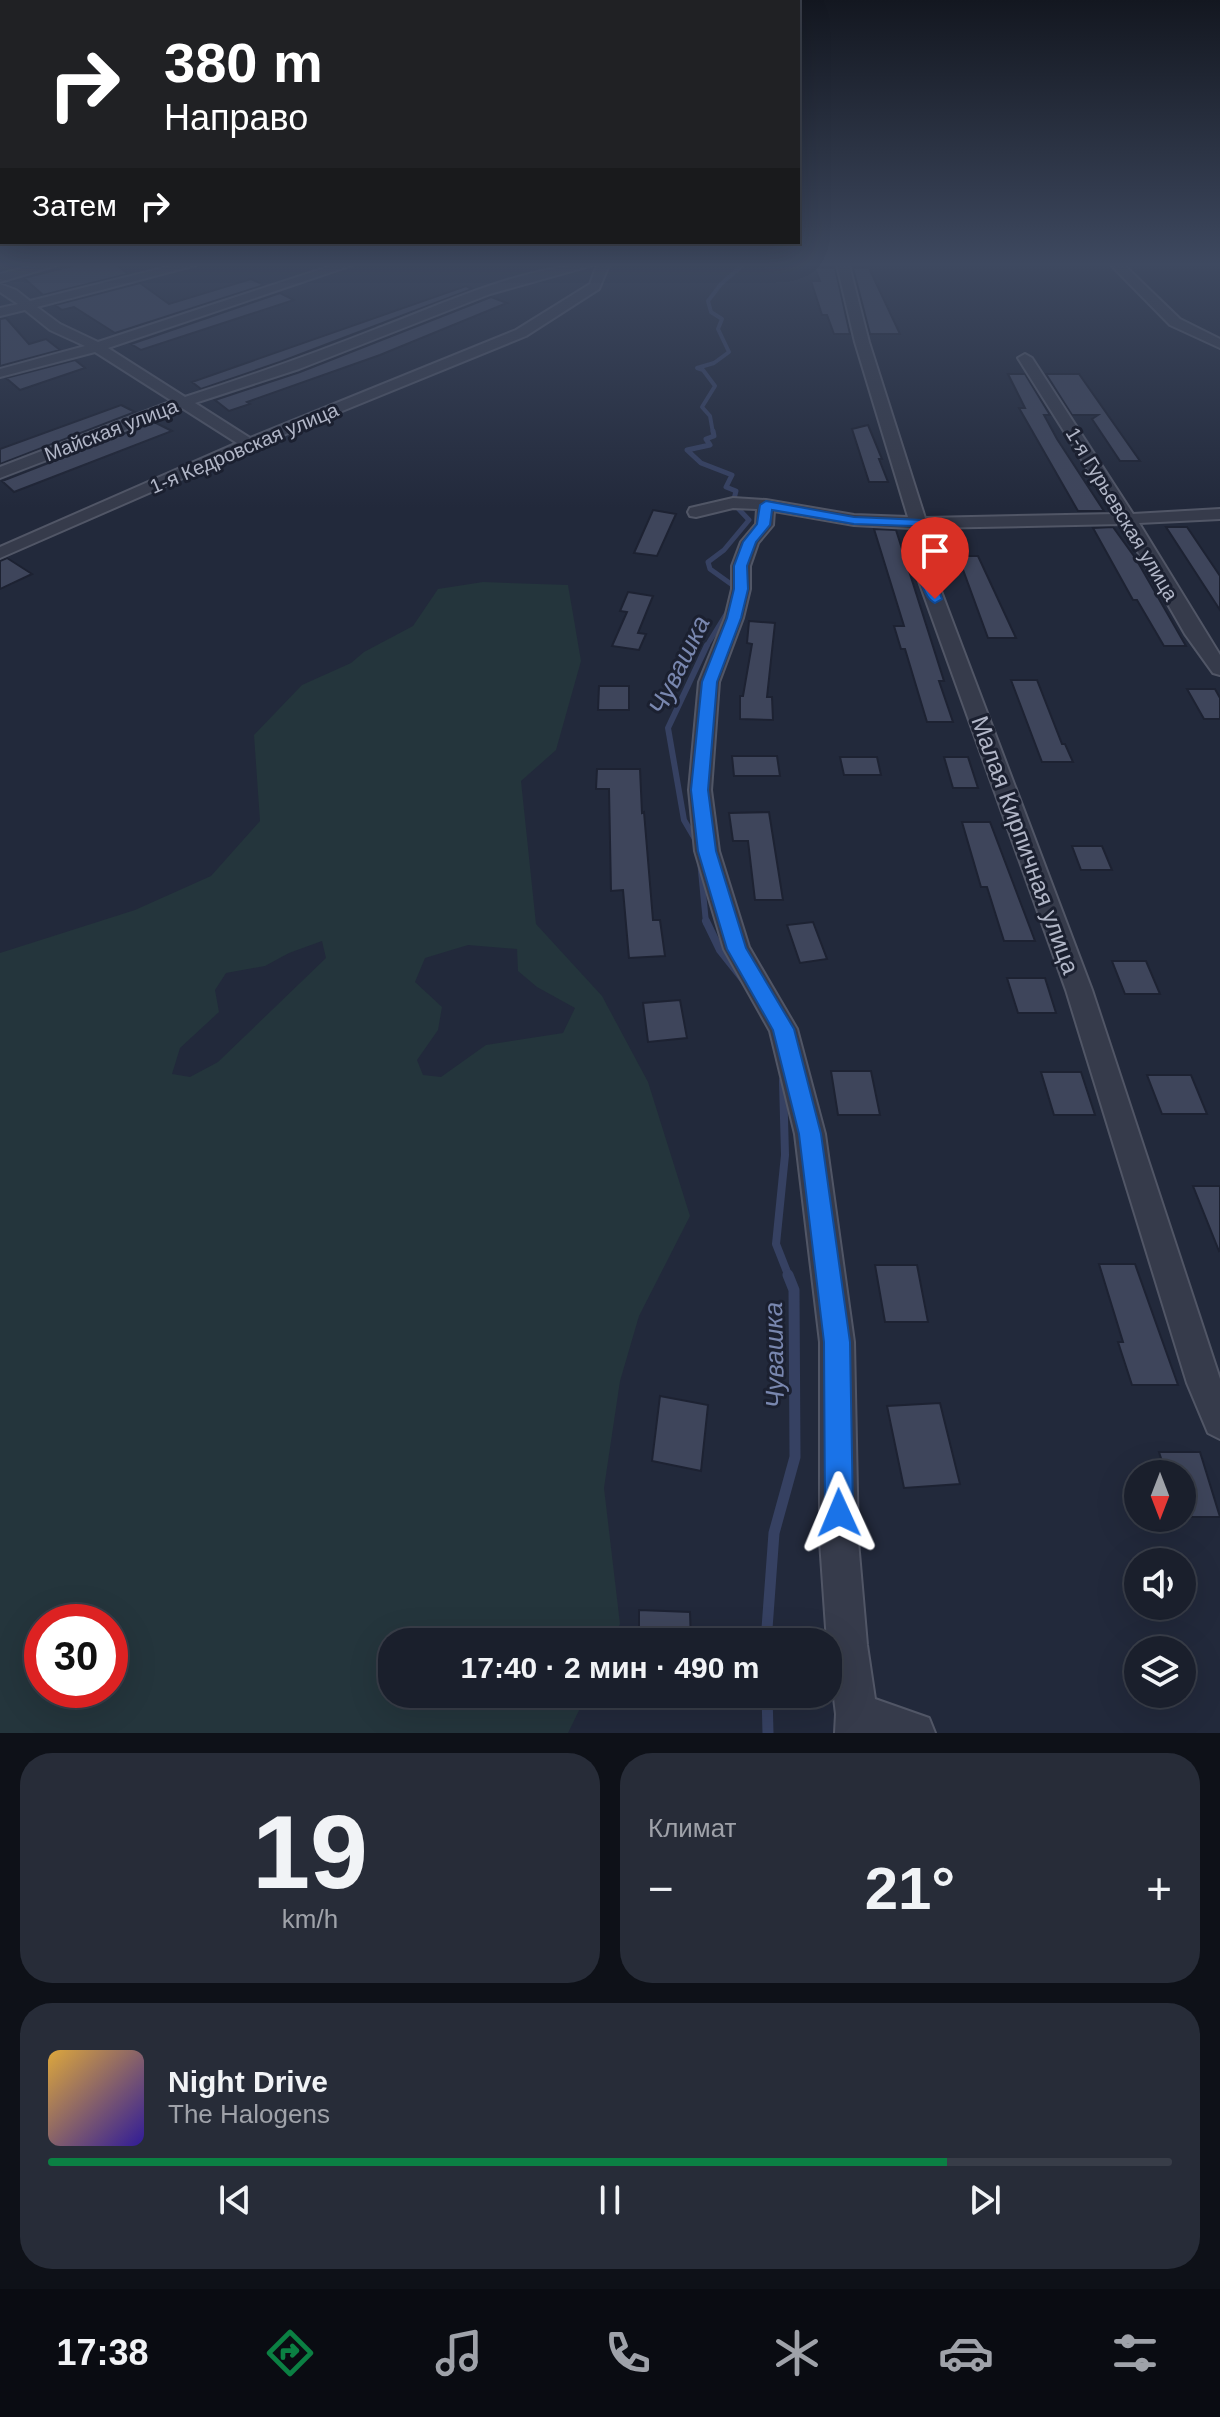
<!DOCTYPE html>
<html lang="ru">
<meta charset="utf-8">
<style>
body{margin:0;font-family:Arial,sans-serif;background:#272c38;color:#f1f3f6;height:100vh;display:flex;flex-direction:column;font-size:30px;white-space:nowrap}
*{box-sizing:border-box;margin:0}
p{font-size:26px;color:#9fa2a9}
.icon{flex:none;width:44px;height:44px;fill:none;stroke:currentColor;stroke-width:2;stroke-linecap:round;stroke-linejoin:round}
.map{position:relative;height:1733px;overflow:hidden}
.sheet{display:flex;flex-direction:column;gap:20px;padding:20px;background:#0e1118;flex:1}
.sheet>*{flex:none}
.banner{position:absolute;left:0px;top:0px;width:800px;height:244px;box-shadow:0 8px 32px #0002,0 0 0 2px #383d48;background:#202124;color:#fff;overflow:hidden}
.needle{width:52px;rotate:180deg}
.fabs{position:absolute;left:1124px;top:1460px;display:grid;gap:16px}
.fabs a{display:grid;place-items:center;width:72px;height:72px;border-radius:50%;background:#1a1f2c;box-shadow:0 8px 32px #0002,0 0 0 2px #383d48;font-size:40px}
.speed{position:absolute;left:24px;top:1604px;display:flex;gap:16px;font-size:40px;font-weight:700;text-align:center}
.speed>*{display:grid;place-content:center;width:104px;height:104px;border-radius:50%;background:#1a1f2c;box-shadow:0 8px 32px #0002,0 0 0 2px #383d48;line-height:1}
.speed .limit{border:12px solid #d22;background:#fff;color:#111}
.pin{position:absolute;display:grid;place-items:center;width:68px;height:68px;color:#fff;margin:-82px -34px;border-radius:50% 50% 50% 0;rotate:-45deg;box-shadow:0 0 8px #0007}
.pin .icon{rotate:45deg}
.me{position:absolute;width:88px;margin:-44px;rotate:359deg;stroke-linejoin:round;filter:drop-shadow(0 0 6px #0008)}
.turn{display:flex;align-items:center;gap:28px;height:168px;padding:0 32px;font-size:36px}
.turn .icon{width:104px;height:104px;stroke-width:2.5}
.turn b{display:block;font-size:56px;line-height:68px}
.then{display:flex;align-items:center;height:76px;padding:0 32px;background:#0003;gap:16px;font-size:30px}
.big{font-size:60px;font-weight:600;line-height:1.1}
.sheet .card{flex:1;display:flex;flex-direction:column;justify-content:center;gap:12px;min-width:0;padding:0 28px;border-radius:32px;background:#272c38}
.sheet .dial{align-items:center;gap:0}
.dial b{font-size:104px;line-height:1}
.song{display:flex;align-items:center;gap:24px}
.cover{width:96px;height:96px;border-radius:12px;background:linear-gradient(135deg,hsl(40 70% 55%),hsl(250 70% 35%))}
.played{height:8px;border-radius:4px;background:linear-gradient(90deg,#0b8043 80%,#383d48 80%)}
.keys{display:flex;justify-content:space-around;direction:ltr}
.heat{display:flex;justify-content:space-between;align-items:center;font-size:44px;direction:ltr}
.sheet .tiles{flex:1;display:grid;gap:20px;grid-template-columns:1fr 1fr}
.card:last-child{grid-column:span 2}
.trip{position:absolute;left:378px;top:1628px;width:464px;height:80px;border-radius:32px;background:#1a1f2c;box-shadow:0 8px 32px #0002,0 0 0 2px #383d48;font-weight:600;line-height:80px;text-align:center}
.menu{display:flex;height:128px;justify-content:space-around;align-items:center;background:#0a0c12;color:#9fa2a9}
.menu .icon{width:56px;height:56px}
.menu .selected{color:#0b8043}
.menu b{font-size:36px;color:#f1f3f6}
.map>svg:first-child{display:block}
.green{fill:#24353c;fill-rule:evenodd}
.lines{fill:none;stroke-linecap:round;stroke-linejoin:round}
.stream-far4{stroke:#364162;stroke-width:4}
.stream-far3{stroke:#364162;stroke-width:5}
.stream-far2{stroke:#364162;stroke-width:6}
.stream-far1{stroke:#364162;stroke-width:8}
.stream{stroke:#364162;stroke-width:11}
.building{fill:#3e455b;stroke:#1d2232;stroke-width:2}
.minor-casing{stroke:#515666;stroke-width:4}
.minor{fill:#363b4b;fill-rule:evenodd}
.route{fill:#1a73e8;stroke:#114b97;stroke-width:2}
.labels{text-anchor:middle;stroke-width:6;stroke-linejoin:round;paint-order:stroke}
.far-street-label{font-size:20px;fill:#b1b6c7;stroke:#1b2030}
.street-label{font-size:24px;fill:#b1b6c7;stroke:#1b2030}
.water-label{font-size:26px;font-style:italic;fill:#7987af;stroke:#1b2030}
</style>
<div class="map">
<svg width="1220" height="1733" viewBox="0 0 1220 1733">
<rect width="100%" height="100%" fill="#22293b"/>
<!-- green -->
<path class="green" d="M483 582 568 585 581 661 556 750 521 781 536 924 602 996 648 1082 690 1216 639 1316 620 1381 604 1488 620 1624 611 1642H392V1694H587L568 1733H0V953L135 910 211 876 260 821 254 735 302 685 351 663 364 652 413 626 438 589ZM322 941 326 958 218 1062 190 1077 172 1074 180 1048 219 1012 215 990 226 973 265 966 289 953ZM468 945 517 949 518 971 537 987 575 1008 563 1033 486 1045 441 1077 423 1075 417 1060 438 1030 442 1007 415 982 425 958ZM42 1622H110V1690H42Z"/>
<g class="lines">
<!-- stream-far4 -->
<path class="stream-far4" d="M713 433 710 416 702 407 715 386 703 370 697 368 714 363 729 352 718 329 722 319 711 312 708 301 721 284 743 265"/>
<!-- stream-far3 -->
<path class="stream-far3" d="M713 431 714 436 706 439 710 445 687 450 701 463 732 475 726 487 736 491 733 503 749 520 724 550 708 562 710 569 738 589
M706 647 731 606"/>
<!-- stream-far2 -->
<path class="stream-far2" d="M698 844 684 820 668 728 707 645
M700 860 706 923"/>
<!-- stream-far1 -->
<path class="stream-far1" d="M706 921 720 950 743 979
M783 1081 785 1155 776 1244 789 1277"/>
<!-- stream -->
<path class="stream" d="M766 1642 774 1533 795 1457 794 1290 788 1275
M767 1694 768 1733"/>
</g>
<!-- building -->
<path class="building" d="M76 265H117L128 274 43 295 24 278Z
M815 268H835L850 334H834L827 315H822L811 281H820Z
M853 268H869L900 334H870Z
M251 279 264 285 115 333 74 307 62 310 55 305 140 283 169 304Z
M466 286 472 289 280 362 201 389 192 382Z
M280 293 294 300 141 350 131 344Z
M491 297 507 303 380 355 247 402 250 404 229 411 215 400 300 372Z
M6 318 29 344 46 339 60 350 0 366V319Z
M75 360 85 368 20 390 6 378Z
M1008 374H1025L1050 415H1044L1057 439 1104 511H1078L1019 408H1025Z
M1046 374H1079L1140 461H1120L1092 419 1098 415H1072Z
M121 405 135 412 0 464V449Z
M154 422 172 431 14 492 2 481Z
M868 425 882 459H879L888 482H869L852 429Z
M653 510 676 514 657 556 634 553Z
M1113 527 1136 559 1186 646H1164L1137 600H1133L1093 528Z
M1166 527H1187L1220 576V610Z
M874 529 896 530 944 681H939L953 722H927L905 649H901L894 626H904Z
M958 556H978L1016 638H988Z
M7 558 32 574 0 589V561Z
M628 592 653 596 638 633 646 634 639 650 612 646 627 612 620 611Z
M749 621 775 623 767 697H772L773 720 740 719V696H743L752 644 747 643Z
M1011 680H1037L1062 744H1065L1073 762H1042Z
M599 686H629V710H598Z
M1187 689H1215L1220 698V719H1204Z
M732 756H777L780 776H734Z
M840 757H877L881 775H844Z
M944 757H968L978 788H953Z
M597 769H640L642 813 644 812 653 920H660L665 956 629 958 623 890 611 891 609 789H596Z
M769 812 783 900H755L748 841H733L729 813Z
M962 822H990L1035 941H1004L987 887H981Z
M1072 846H1102L1112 870H1081Z
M813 922 827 959 800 963 787 925Z
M1112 961H1146L1160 994H1125Z
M1007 978H1045L1056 1013H1018Z
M680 1000 687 1038 648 1042 643 1003Z
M831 1071H871L880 1115H838Z
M1041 1072H1081L1095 1115H1054Z
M1147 1075H1191L1207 1114H1162Z
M1193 1186H1220V1250L1219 1251Z
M1099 1264H1135L1178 1385H1132L1118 1342H1123Z
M875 1265H917L928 1322H885Z
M660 1396 708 1405 701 1471 652 1461Z
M940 1403 960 1484 904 1488 887 1406Z
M1159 1452H1200L1220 1517H1182V1474H1166Z
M639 1610 690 1612 691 1642H639Z"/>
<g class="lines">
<!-- minor casing -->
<g class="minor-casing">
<path id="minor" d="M36 265H57L0 282V274Z
M175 265H196L37 307 60 324 98 342 334 265H352L108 348 185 397C250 376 313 354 376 329 440 305 524 265 593 265L490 294 299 369 195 403 250 438 516 330 590 284 597 265H609L599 289 526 336 254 447 0 558V547L237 443 182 408 0 478V467L172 401 95 352 0 377V369L85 346 50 330 25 310 0 316V308L18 304 0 292V284L16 290 30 301Z
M837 265H849L869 342 925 518 1116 514 1018 358 1025 354 1032 358 1133 514 1220 509V519L1139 523 1220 655V675L1213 673 1185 634 1122 524 927 528 933 570 1092 990 1220 1379V1439L1208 1433 1187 1383 1066 990 915 570 910 528 854 525 774 511 773 525 758 543 750 566V589L743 618 719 682 711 790 719 851 749 947 797 1029 825 1134 854 1342 858 1541 867 1645 875 1699 929 1718 935 1733H835L836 1714 827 1642 820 1541V1342L795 1134 770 1031 724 949 695 851 689 790 699 682 725 618 732 589V566L741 542 756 524 757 509 733 508 696 517 690 516 688 512 690 508 733 498 766 500 854 515 908 517 855 342Z
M1111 265H1124L1180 319 1220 339V348L1170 325Z"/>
</g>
<!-- minor -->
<use href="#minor" class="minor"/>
</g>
<!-- sky -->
<linearGradient id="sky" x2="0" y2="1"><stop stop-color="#131720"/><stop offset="0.52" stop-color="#3e4960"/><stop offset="1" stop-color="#3e4960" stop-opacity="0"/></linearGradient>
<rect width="1220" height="508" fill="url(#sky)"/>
<!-- route -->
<path class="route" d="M766 501 854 517 922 520 931 570 942 599 935 603C917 595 914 545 912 526L854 524 772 510 770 525 756 542 747 566 748 589 741 618 717 682 708 790 716 851 746 948 794 1029 821 1134 850 1342 853 1513 849 1523 839 1527 829 1523 825 1513 824 1342 799 1134 773 1030 727 949 698 851 691 790 702 682 727 618 734 589V566L743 542 757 524 760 505Z"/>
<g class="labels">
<!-- far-street labels -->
<g class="far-street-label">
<text transform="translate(111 430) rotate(-21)" y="7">Майская улица</text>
<text transform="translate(244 448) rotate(-23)" y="7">1-я Кедровская улица</text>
<text transform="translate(1122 514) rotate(59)" y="7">1-я Гурьевская улица</text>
</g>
<!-- street labels -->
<g class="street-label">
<text transform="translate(1025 845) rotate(70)" y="8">Малая Кирпичная улица</text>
</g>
<!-- water labels -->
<g class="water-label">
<text transform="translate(679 665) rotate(-64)" y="9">Чувашка</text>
<text transform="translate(774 1355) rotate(-91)" y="9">Чувашка</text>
</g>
</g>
</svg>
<div class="fabs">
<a><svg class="needle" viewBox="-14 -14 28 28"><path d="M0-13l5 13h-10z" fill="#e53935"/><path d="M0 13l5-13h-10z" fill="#9fa2a9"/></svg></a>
<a><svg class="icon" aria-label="sound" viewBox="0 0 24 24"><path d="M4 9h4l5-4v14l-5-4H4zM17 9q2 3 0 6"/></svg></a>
<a><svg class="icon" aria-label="layers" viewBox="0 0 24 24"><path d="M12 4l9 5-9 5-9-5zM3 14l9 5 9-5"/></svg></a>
</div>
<div class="speed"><div class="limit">30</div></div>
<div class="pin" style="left:935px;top:599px;background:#d93025"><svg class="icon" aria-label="arrive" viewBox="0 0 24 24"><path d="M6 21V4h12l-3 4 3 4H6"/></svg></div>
<svg class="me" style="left:839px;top:1513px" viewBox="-20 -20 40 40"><path d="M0-17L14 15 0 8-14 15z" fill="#1a73e8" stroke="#fff" stroke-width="4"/></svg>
<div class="trip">17:40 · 2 мин · 490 m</div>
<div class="banner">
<div class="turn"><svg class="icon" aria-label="right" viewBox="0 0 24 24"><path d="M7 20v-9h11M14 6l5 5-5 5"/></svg><div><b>380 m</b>Направо</div></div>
<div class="then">Затем<svg class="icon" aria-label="right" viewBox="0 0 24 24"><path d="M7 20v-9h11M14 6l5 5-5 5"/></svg></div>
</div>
</div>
<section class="sheet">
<div class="tiles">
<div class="card dial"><b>19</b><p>km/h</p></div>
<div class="card"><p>Климат</p>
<div class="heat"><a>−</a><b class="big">21°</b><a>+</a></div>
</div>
<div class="card">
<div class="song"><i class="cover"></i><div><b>Night Drive</b><p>The Halogens</p></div></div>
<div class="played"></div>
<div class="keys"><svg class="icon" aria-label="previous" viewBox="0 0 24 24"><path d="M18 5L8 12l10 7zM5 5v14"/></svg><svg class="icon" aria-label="pause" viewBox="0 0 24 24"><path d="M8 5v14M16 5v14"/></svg><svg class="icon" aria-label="next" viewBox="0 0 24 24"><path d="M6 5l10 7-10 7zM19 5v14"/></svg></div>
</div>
</div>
</section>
<nav class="menu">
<b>17:38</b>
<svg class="icon selected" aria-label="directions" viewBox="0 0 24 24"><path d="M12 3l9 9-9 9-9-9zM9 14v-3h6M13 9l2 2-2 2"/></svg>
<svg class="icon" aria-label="music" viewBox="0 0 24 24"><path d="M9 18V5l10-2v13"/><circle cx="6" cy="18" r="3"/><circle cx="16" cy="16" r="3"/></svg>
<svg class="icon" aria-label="phone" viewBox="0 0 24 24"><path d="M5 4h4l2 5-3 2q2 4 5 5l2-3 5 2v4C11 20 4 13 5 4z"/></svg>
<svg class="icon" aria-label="climate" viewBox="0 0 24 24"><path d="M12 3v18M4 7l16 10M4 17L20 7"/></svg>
<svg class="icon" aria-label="car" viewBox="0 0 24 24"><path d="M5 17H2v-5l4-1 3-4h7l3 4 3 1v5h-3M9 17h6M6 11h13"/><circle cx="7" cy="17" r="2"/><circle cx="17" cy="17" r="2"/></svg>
<svg class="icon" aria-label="filters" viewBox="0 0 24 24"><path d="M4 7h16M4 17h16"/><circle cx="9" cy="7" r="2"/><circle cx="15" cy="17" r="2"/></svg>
</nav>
